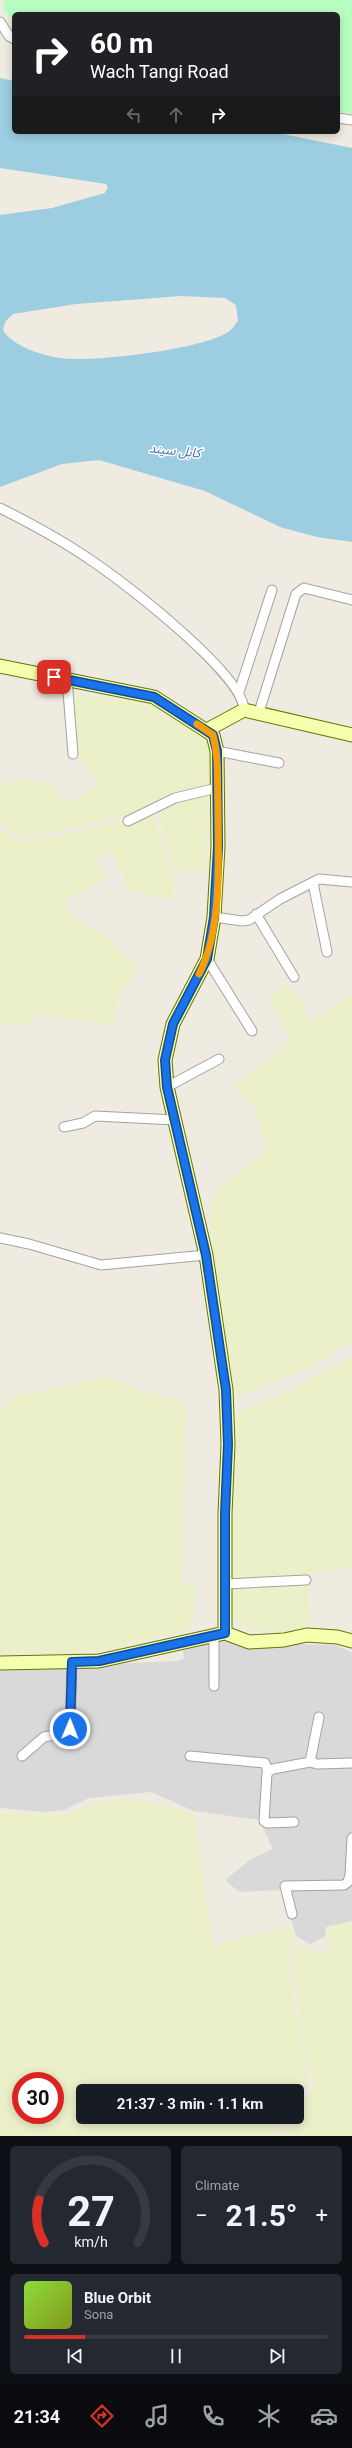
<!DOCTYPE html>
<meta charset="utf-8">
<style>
body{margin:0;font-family:Roboto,"Noto Sans Arabic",sans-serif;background:#242831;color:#f1f3f6;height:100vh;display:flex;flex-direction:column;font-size:15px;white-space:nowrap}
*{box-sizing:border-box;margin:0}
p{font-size:13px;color:#9ea1a6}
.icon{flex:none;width:22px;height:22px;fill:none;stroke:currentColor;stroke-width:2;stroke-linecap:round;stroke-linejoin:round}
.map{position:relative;height:2136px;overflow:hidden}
.side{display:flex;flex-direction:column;gap:10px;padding:10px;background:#0d0f14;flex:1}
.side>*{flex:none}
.banner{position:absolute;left:12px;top:12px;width:328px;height:122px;border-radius:6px;box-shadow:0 2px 10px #0003;background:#202124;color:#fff;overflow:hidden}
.speed{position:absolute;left:12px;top:2072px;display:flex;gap:8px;font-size:20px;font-weight:700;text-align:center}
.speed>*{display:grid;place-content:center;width:52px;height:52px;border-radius:50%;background:#171b24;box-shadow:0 2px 10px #0003;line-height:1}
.speed .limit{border:6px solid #d22;background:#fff;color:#111}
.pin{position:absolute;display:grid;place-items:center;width:34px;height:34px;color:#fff;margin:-17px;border-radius:8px;box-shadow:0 2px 6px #0006}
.me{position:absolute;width:44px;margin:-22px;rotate:1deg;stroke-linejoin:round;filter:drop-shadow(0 0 3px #0008)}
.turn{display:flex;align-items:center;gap:14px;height:84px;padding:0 12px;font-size:18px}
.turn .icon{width:52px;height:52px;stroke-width:2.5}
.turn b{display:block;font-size:28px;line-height:34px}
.lanes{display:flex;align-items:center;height:38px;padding:0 12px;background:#0003;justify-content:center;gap:20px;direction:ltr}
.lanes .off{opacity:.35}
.big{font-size:30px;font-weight:700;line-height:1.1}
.side .tile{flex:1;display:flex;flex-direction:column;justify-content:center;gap:6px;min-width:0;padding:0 14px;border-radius:6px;background:#242831}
.side .dial{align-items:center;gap:0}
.dial svg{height:104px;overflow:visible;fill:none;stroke:#363941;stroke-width:7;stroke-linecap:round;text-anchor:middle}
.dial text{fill:#f1f3f6;stroke:none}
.song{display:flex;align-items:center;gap:12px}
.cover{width:48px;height:48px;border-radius:6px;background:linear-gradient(135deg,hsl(90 70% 55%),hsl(70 70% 35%))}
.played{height:4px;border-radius:2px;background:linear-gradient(90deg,#d93025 20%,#363941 20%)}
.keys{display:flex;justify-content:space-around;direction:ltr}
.heat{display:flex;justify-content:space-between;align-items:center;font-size:22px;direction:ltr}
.side .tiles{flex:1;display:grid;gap:10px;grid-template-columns:1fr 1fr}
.tile:last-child{grid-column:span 2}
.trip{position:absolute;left:76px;top:2084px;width:228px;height:40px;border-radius:6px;background:#171b24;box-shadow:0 2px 10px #0003;font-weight:700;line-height:40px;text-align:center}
.dock{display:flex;height:64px;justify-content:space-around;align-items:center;background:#090b0e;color:#9ea1a6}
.dock .icon{width:28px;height:28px}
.dock .on{color:#d93025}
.dock b{font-size:18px;color:#f1f3f6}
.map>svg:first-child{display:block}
.residential{fill:#dad9d9}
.farmland{fill:#ebf0c9;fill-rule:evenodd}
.park{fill:#b7ffc1}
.water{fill:#9ccde1;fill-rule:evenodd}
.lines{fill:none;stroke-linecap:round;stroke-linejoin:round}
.street-casing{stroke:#a3a3a3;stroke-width:11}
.secondary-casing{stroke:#627600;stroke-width:15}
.street{stroke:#fff;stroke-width:9}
.secondary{stroke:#f6ffae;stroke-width:13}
.route-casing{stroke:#114b97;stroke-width:10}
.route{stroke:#1a73e8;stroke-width:7}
.slow{stroke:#f59e0b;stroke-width:7}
.labels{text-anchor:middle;stroke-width:3;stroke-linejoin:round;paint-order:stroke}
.water-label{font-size:13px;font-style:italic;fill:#4073b4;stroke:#fff}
</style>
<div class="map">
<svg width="352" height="2136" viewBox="0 0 352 2136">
<rect width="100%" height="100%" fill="#efebe0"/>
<!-- residential -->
<path class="residential" d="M227 1638 280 1644 334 1645 352 1652V1921L326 1927 325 1936 310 1944 296 1936 283 1890 239 1892 225 1880 251 1859 273 1849 259 1820 194 1811 151 1792 89 1798 64 1810 44 1812 0 1808V1669L177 1661 184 1658 182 1644Z"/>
<!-- farmland -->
<path class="farmland" d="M67 694 149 702 209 735 210 761 206 872 172 870 157 806 121 817 23 838 0 822V788L20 778 54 785 61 805 79 798 98 784 76 755Z
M154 815 175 887 172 900 128 890 112 851 97 857 105 880 65 899 72 917 106 936 138 969 119 997 113 1024 33 1014 27 1025 2 1023 0 1009V830L26 842Z
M284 986 302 1000 309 1023 352 993V1340L307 1369 231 1399 209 1215 215 1192 267 1150 253 1105 234 1086 283 1047 289 1037 269 998Z
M352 1357V1566L310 1574 309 1626 280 1632 254 1630 232 1618 234 1565 229 1503V1416L281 1395Z
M108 1377 141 1390 186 1403 182 1581 197 1588 190 1629 103 1651 0 1654V1414L12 1397Z
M126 1798 180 1809 194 1814 213 1946 292 1926 290 1971 299 2030 310 2081 297 2103V2091H83V2117H289L277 2136H0V1813L65 1814 91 1805ZM21 2081H55V2115H21Z
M352 1922V2136H282L294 2117H297V2113L314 2086 302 2036 293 1966 294 1946 330 1954 329 1927Z"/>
<!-- park -->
<path class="park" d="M5 0H352V114L338 111V14H14V20L3 10Z"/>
<!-- water -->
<path class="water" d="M0 78 14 81V132H273L352 148V542L317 537 280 527 205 491 99 460 62 464 0 487V215L52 208 105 193 108 187 106 184 0 168ZM181 296 225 298 236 305 238 321C235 324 232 330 228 332 204 349 91 363 61 358 43 356 12 346 3 330L5 322 13 314 76 304Z"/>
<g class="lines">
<!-- street casing -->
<g class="street-casing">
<path id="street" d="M0 22 9 36 14 39
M338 118 352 120
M0 508C32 524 65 542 95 563 126 584 244 675 244 710
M67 679 73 754
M239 692 272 590
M259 712 296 594 304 588 352 600
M217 751 279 763
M128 821 175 798 217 788
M313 883 327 952
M256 914 294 977
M214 917 242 921 249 920 280 899 319 879 352 882
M207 959 252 1031
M167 1087 219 1059
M64 1127 83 1123 95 1116 175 1120
M0 1238 29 1244 101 1265 206 1255
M226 1584 306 1580
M214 1635V1686
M319 1717 310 1762 317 1764 352 1763
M22 1756 44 1737 70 1732 72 1662
M190 1756 265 1763 268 1771
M294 1822 267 1823 264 1821 267 1773 273 1769 310 1762
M352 1838 350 1875 352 1876
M292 1914 285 1886 344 1885 348 1882 350 1875"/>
</g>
<!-- secondary casing -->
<g class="secondary-casing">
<path id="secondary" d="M0 666 154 697 213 735 217 751 218 847 214 917 207 959 173 1024 165 1060 167 1087 206 1255 226 1390 228 1444 225 1514V1633
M207 730 244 710 352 735
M225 1633 249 1642 284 1640 307 1635 337 1637 352 1641
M0 1663 99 1661 225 1633"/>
</g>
<!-- street -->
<use href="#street" class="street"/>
<!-- secondary -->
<use href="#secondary" class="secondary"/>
</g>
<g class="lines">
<!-- route casing -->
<g class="route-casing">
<path id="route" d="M54 677 154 697 213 735 217 751 218 847 214 917 207 959 173 1024 165 1060 167 1087 206 1255 226 1390 228 1444 225 1514V1633L99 1661 72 1662 70 1729"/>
</g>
<!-- route -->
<use href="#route" class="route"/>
<!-- slow -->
<path class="slow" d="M197 724 213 735C219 758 217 781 218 805 218 856 223 928 199 974"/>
</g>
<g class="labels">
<!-- water labels -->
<g class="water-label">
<text transform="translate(175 450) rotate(6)" y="5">کابل سيند</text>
</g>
</g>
</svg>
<div class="speed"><div class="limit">30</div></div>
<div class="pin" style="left:54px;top:677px;background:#d93025"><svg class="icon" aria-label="arrive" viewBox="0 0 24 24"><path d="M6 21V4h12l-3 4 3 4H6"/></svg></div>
<svg class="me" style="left:70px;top:1729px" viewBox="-20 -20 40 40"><circle r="17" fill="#1a73e8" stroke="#fff" stroke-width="3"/><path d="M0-11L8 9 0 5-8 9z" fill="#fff"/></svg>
<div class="trip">21:37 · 3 min · 1.1 km</div>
<div class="banner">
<div class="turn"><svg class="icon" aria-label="right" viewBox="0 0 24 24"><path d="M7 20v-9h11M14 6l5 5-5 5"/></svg><div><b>60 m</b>Wach Tangi Road</div></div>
<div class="lanes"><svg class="icon off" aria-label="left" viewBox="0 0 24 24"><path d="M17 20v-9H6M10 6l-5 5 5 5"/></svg><svg class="icon off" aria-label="ahead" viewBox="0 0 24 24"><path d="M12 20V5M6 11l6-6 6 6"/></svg><svg class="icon" aria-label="right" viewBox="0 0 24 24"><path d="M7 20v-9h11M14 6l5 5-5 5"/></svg></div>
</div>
</div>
<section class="side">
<div class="tiles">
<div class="tile dial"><svg viewBox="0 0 100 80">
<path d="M14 69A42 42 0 1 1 86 69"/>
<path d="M14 69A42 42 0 0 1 10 36" stroke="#d93025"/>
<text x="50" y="56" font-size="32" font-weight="700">27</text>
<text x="50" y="72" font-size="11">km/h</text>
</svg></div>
<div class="tile"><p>Climate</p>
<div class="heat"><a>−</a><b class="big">21.5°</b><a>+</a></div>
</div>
<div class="tile">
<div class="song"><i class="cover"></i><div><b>Blue Orbit</b><p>Sona</p></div></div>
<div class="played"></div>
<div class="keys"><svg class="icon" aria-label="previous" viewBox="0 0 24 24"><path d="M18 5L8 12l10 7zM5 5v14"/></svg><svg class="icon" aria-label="pause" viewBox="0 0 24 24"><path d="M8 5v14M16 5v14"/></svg><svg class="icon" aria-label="next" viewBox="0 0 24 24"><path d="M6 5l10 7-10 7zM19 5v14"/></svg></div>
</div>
</div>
</section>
<nav class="dock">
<b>21:34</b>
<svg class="icon on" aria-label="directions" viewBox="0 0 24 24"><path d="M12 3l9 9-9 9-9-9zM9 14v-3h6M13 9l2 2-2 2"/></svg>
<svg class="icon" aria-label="music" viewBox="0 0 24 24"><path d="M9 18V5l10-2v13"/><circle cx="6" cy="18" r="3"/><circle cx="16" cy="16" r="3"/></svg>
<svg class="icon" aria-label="phone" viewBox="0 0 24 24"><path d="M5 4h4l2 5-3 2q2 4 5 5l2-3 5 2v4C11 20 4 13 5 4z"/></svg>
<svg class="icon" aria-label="climate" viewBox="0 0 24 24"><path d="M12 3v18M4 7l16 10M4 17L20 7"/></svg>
<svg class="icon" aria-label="car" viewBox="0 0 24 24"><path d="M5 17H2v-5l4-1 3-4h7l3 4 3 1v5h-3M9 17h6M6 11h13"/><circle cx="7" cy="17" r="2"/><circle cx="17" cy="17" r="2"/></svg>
</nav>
